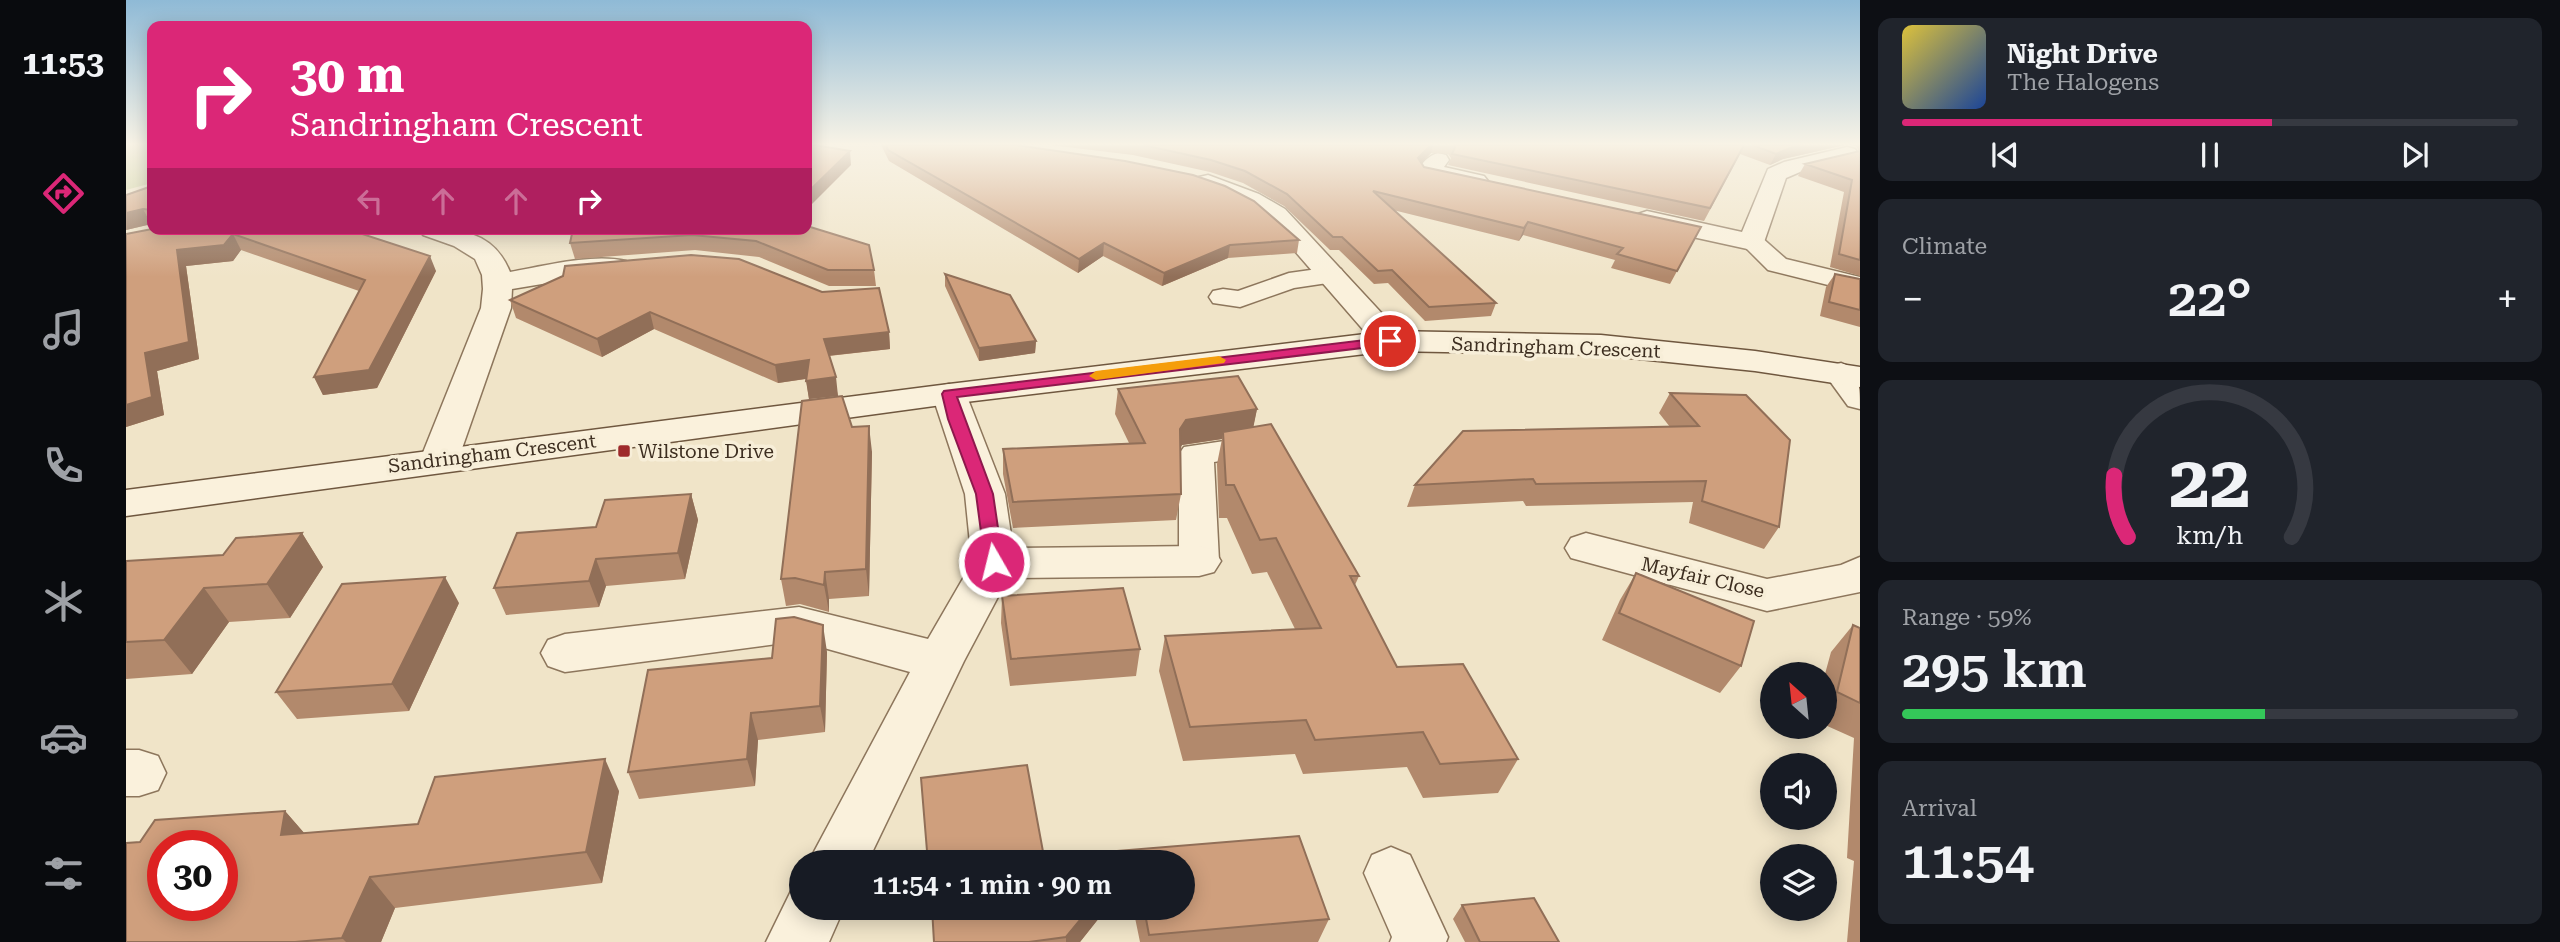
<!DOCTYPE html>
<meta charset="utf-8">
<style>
body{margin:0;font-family:"Roboto Serif",serif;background:#20242c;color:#f1f3f6;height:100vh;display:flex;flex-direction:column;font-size:26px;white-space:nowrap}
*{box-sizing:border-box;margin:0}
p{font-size:23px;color:#9ea1a6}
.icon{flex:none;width:38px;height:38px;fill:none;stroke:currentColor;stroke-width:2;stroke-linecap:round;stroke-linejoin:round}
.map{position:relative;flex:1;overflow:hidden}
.details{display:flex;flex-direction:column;gap:18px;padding:18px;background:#0d0f14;width:700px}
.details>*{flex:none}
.guide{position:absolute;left:21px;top:21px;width:665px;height:214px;border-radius:14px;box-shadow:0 4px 18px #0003;background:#db2777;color:#fff;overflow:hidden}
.needle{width:46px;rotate:333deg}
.tools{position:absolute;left:1634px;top:662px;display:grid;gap:14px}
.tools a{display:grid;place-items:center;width:77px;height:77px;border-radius:50%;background:#171b24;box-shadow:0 4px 18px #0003;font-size:35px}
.speed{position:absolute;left:21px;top:830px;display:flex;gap:14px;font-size:35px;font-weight:700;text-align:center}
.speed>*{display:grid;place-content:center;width:91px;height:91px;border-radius:50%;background:#171b24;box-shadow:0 4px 18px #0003;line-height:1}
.speed .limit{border:10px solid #d22;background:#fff;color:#111}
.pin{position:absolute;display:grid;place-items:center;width:60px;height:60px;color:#fff;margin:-30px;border:4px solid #fff;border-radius:50%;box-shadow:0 2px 7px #0007}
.me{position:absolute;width:77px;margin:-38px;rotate:352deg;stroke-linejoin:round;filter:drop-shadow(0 0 5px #0008)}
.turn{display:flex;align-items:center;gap:24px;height:147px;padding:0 28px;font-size:32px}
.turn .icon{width:91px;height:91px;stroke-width:2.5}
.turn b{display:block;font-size:49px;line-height:60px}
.lanes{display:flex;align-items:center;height:66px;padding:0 28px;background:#0003;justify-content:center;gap:35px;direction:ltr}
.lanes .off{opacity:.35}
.big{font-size:52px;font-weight:600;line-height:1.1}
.details .card{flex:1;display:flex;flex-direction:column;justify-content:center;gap:10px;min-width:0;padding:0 24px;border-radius:14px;background:#20242c}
.details .dial{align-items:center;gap:0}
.dial svg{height:182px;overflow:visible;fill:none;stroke:#363941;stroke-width:7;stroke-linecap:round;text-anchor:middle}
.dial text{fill:#f1f3f6;stroke:none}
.song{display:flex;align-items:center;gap:21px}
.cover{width:84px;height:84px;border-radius:10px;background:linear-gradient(135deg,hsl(50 70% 55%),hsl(220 70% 35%))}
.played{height:7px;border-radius:4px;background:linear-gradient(90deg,#db2777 60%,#363941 60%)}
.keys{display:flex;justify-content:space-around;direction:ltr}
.heat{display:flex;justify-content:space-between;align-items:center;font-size:38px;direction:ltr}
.charge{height:10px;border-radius:5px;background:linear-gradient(90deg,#34c759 59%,#363941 0)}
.trip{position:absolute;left:663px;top:850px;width:406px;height:70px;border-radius:35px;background:#171b24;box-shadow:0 4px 18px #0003;font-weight:600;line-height:70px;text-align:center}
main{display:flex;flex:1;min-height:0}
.tab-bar{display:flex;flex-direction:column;width:126px;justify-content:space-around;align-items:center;background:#090b0e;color:#9ea1a6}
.tab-bar .icon{width:49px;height:49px}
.tab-bar .on{color:#db2777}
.tab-bar b{font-size:32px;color:#f1f3f6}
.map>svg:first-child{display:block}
.green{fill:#c9cf9b}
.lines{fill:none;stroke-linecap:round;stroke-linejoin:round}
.lane-casing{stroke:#8d765c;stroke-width:3}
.street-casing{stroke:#8d765c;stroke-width:3}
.secondary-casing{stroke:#6f573f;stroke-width:3}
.lane{fill:#faf1dc;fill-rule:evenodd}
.street{fill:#faf1dc;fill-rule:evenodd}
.secondary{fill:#faf1dc;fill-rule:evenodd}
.wall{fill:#b2896c}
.shaded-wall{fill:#916f58}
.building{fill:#cf9f7d;stroke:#916f58;stroke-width:2;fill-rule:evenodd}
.route{fill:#db2777;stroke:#8e194d;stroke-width:2}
.slow{fill:#f59e0b}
.poi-dot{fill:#9e2a2b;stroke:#f7eed8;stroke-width:2.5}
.labels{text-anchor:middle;stroke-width:7;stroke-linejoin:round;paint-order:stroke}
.street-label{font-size:19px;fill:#3d2e20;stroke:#f7eed8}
.poi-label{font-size:19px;fill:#3d2e20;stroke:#f7eed8;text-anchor:start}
</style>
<main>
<nav class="tab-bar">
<b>11:53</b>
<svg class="icon on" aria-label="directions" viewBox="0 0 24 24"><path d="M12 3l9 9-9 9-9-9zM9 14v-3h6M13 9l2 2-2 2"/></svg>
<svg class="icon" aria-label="music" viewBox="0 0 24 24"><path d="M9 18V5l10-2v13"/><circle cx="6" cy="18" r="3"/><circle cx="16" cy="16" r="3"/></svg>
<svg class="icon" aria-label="phone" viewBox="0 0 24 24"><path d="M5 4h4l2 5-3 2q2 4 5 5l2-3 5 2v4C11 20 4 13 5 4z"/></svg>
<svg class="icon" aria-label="climate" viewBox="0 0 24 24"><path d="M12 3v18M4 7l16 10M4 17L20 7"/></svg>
<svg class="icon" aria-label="car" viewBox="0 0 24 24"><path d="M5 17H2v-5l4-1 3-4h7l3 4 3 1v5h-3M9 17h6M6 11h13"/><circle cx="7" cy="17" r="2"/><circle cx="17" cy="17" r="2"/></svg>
<svg class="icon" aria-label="filters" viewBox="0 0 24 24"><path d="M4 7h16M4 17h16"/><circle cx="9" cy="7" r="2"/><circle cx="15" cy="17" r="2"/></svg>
</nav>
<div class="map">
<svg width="1734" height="942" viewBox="0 0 1734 942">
<rect width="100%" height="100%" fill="#f0e4c8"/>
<!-- green -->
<path class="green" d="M0 145H26V183L0 190Z"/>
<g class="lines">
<!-- lane casing -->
<g class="lane-casing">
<path id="lane" d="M1626 235 1635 237 1660 259 1734 277V293L1642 270 1614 242 1617 237Z
M1206 267 1215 269 1219 275 1215 281 1168 288 1114 307 1087 303 1083 297 1087 291 1097 289 1112 291 1163 273Z
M1132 436 1144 439 1149 446 1144 453 1088 462 1093 561 1087 571 1073 575 1059 571 1053 561V454L1058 447Z
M1265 847 1284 855 1322 937 1320 942H1264L1266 937 1238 873 1246 855Z"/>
</g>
<!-- street casing -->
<g class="street-casing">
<path id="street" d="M1721 147 1729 149 1732 154 1729 159 1674 172 1660 178 1636 248 1626 250 1521 227 1512 224 1508 219 1512 214 1521 211 1616 232 1642 169 1658 162Z
M1312 153 1320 155 1323 160 1318 167 1358 176 1362 181 1358 186 1350 188 1295 176 1291 171C1297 162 1302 156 1312 153Z
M1082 175 1133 194 1159 209 1275 334 1280 341 1275 348 1264 351 1253 348 1141 219 1115 204 1073 187 1070 182 1073 177Z
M293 229C333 229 367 230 384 272 418 266 467 253 500 261L504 267 500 273 440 280 386 289 385 308 332 460 326 468 313 472 300 468 294 460 355 308 357 289 356 275 349 259 328 246 297 235Z
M1715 363C1734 369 1734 388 1734 409L1722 406 1698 373 1703 366Z
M823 384 835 387 840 394 879 494 887 548 1073 546 1088 550 1095 561 1088 572 1073 576 882 578 838 661 741 863H682L784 672 673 641 439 672 422 666 415 653 422 640 439 634 673 607 802 639 846 563 839 494 806 394 811 387Z
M1460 533 1641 579 1715 565 1734 557V592L1641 611 1445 558 1439 548 1445 538Z
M0 750H13L32 756 40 773 32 790 13 796H0Z
M676 883V908H718L703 942H640L667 887Z"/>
</g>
<!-- secondary casing -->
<g class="secondary-casing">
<path id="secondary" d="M1264 331 1475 335 1629 351 1734 367V387L1629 371 1475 355 1264 351 823 404 0 516V490L823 384Z"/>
</g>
<!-- lane -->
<use href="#lane" class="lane"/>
<!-- street -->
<use href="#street" class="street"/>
<!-- secondary -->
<use href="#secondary" class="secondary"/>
</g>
<!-- wall -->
<path class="wall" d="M755 145H890L1173 240 1171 253 1102 258 1036 286 977 256 952 273 763 161Z
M924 145H1719L1657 159 1644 165 1614 154 1578 221 1322 165 1325 158 1322 154 1305 153 1295 163 1298 167 1575 227 1544 284 1485 268 1489 260 1397 235 1393 241 1267 210 1370 303 1365 316 1299 321 1262 283 1248 284 1213 250H1204L1158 206 1117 183 1084 172 1007 155Z
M1724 145H1734V276L1704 267 1718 192 1672 176 1679 164 1733 151 1730 146Z
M26 186V224L0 230Z
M221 229 310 271 251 388 197 395 188 377 233 291 115 250 107 261 60 266 73 359 31 371 38 415 0 427V234Z
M444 229H681L748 270 750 286H703L633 257 569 250 449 259 444 243 447 231Z
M819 274 910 341 909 353 853 361 819 286Z
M1709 274 1734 279V327L1694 316 1700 287Z
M384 300 763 332 764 349 703 356 712 396 683 399 680 379 652 383 528 329 476 357 390 318Z
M992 389 1131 409 1127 427 1233 576 1229 585 1271 667 1392 759 1372 793 1297 798 1281 767 1177 774 1169 754 1057 761 1033 671 1039 636 1169 629 1141 572 1126 574 1101 518H1093L1091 464 1096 439 1056 445 1054 448 1055 494 1050 520 887 528 877 474V449L1003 443 989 414Z
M1544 393 1620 395 1653 527 1638 549 1563 523 1567 502 1400 506 1397 501 1281 507 1289 485 1544 427 1533 413Z
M726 427 746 452 743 596 703 599V612L674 604 660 606 655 579Z
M565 494 572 520 559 579 480 586 473 607 380 615 368 588 470 527Z
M176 533 197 567 164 618 103 622 66 674 0 679V561L97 555Z
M1510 573 1615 666 1594 693 1476 640 1494 600Z
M876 596 1014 649 1010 676 884 686 875 623Z
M333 603 283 711 171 719 150 692Z
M1727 625 1734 628V942H1721L1728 861 1721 858 1728 738 1699 725V674L1705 652Z
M701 652 699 732 632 740 629 786 513 799 502 772 646 658Z
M493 791 476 883 269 908 255 942H0L14 842 159 811 178 833 292 824Z
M1173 836 1203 919 1192 942H1014L1007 908H1057V863H802L918 857Z
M1336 905 1433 942H1339L1327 919Z
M981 908 954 942H808Z"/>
<!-- shaded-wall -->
<path class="shaded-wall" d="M1305 145H1307L1305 153 1289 170 1292 158Z
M1676 145H1719L1657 159 1644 165 1650 154 1664 148Z
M724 151 725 165 681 209V193Z
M17 209 25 224 0 230V213Z
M1402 222 1397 235 1393 241 1398 228Z
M107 234 115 250 107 261 60 266 73 359 31 371 38 415 0 427V405L19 353 51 250Z
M978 243 977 256 952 273 953 259Z
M1104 245 1102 258 1036 286 1038 273Z
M304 256 310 271 251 388 197 395 188 377Z
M524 312 528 329 476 357 471 339Z
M763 332 764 349 700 356 698 339Z
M910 341 909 353 853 361V348Z
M683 360 685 378 652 383 649 365Z
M710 377 712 396 683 399 680 381Z
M1131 409 1126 434 1097 432 1096 439 1056 445 1050 454 1054 429 1060 420Z
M743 426 746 452 743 596 740 569Z
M565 494 572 520 559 579 552 553Z
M176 533 197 567 164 618 141 584Z
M470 559 480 586 473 607 463 581Z
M699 572 703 599V612L698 585Z
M319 577 333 603 283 711 266 684Z
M78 588 103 622 66 674 38 640Z
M697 625 701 652 699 732 694 706Z
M625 713 632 740 629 786 621 759Z
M479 759 493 791 476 883 460 852Z
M159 811 186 842 155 835Z
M244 877 269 908 255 942H220L216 938Z
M964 908H981L954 942H940V937Z"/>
<!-- building -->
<path class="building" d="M681 145H689L724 151 681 193Z
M760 145H890L999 161 1067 175 1099 186 1128 201 1173 240 1104 245 1038 273 978 243 953 259 762 150Z
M1017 145H1305L1292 158 1298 167 1575 227 1551 271 1491 254 1497 248 1402 222 1398 228 1247 191 1370 303 1303 307 1266 270 1252 271 1216 237H1207L1161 194 1119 171 1085 160Z
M1328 145H1618L1584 208 1326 154 1329 147Z
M1626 145H1676L1664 148 1650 154Z
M1734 151V260L1713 254 1726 180 1679 164Z
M26 186V210L17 209 0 213V195Z
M681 226 743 245 748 270H702L630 241 566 235 444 243 447 229H681Z
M26 229H221L304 256 243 370 188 377 239 280 107 234 98 245 51 250 63 342 19 353 26 397 0 405V234Z
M565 255 613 259 696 292 753 288 763 332 698 339 710 377 680 381 683 360 649 365 524 312 471 339 384 300 437 276 439 266Z
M819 274 884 295 910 341 853 348Z
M1709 274 1734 279V310L1703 302Z
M1112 376 1131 409 1060 420 1054 429 1055 494 887 502 877 449 1019 443 992 389Z
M1544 393 1620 395 1664 440 1653 527 1576 501 1580 481 1410 484 1407 479 1289 485 1337 431 1573 426Z
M716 396 726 427 743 426 740 569 699 572 698 585 669 578 655 579 676 401Z
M1145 424 1233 576H1224L1271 667 1337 664 1392 759 1314 764 1297 732 1189 740 1180 720 1064 727 1039 636 1195 628 1150 538 1134 540 1108 485H1100L1097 432Z
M565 494 552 553 470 559 463 581 368 588 391 533 470 527 479 500Z
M176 533 141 584 78 588 38 640 0 642V561L97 555 110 538Z
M1510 573 1628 621 1615 666 1493 613Z
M319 577 266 684 150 692 216 584Z
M997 588 1014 649 885 659 876 596Z
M668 617 697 625 694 706 625 713 621 759 502 772 522 670 646 658 650 619Z
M1727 625 1734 628V703L1711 692Z
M479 759 460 852 244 877 216 938 169 942H0V843L14 842 29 820 159 811 155 835 292 824 309 777ZM37 845H96V905H37Z
M901 765 918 857 1173 836 1203 919 1023 935 1018 908H1057V863H1008L1007 857 1002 863H802L795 778Z
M1408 898 1433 942H1354L1336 905Z
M806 908H964L940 937 903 942H808Z"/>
<!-- sky -->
<linearGradient id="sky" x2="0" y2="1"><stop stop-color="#8fbad6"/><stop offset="0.52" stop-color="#f8f3e6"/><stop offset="1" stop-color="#f8f3e6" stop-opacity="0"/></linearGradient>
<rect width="1734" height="277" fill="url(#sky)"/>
<!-- route -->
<path class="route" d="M1264 337 1271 341 1269 344 831 397 867 494 877 562 874 567H862L859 562 850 494 822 419 816 394 818 391Z"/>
<!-- slow -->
<path class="slow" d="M1093 356 1100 360 1098 363 970 380 963 376 970 371Z"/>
<!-- markers -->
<rect class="poi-dot" x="491" y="444" width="14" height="14" rx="3.5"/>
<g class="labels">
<!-- street labels -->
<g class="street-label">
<text transform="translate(1430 347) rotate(2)" y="7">Sandringham Crescent</text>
<text transform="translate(366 453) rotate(-7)" y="7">Sandringham Crescent</text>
<text transform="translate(1577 577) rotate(13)" y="7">Mayfair Close</text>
</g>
<!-- poi labels -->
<g class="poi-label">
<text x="512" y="458">Wilstone Drive</text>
</g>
</g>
</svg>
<div class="tools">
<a><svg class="needle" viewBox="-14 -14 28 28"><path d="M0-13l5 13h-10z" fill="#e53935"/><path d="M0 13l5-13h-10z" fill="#9ea1a6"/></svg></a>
<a><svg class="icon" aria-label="sound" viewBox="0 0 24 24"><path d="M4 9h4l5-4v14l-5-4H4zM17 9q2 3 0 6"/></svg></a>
<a><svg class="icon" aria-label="layers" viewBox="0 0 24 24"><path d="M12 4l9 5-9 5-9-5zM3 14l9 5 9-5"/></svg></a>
</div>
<div class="speed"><div class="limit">30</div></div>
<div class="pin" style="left:1264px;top:341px;background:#d93025"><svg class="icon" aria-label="arrive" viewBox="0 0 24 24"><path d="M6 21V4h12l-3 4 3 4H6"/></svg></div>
<svg class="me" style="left:868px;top:562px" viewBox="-20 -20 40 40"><circle r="17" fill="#db2777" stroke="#fff" stroke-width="3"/><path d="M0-11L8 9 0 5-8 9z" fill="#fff"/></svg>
<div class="trip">11:54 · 1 min · 90 m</div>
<div class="guide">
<div class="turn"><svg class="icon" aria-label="right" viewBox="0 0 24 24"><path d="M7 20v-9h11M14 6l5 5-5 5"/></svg><div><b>30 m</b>Sandringham Crescent</div></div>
<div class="lanes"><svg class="icon off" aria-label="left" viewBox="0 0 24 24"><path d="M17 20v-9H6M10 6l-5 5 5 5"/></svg><svg class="icon off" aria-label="ahead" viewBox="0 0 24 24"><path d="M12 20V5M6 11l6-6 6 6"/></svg><svg class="icon off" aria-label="ahead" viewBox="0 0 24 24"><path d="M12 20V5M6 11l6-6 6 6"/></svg><svg class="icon" aria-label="right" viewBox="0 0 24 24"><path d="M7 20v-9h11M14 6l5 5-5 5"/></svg></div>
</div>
</div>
<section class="details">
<div class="card">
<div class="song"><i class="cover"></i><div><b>Night Drive</b><p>The Halogens</p></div></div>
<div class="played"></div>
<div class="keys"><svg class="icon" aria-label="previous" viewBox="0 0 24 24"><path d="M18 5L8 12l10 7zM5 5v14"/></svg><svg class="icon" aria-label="pause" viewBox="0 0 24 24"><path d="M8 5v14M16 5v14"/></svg><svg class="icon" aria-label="next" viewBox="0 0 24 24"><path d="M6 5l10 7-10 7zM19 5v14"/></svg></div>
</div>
<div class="card"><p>Climate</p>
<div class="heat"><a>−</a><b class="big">22°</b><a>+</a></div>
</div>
<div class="card dial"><svg viewBox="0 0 100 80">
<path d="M14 69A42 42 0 1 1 86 69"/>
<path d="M14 69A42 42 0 0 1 8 42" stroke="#db2777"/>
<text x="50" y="56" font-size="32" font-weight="700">22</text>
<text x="50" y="72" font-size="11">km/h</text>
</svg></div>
<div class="card"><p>Range · 59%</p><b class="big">295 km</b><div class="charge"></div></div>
<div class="card"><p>Arrival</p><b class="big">11:54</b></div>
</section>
</main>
